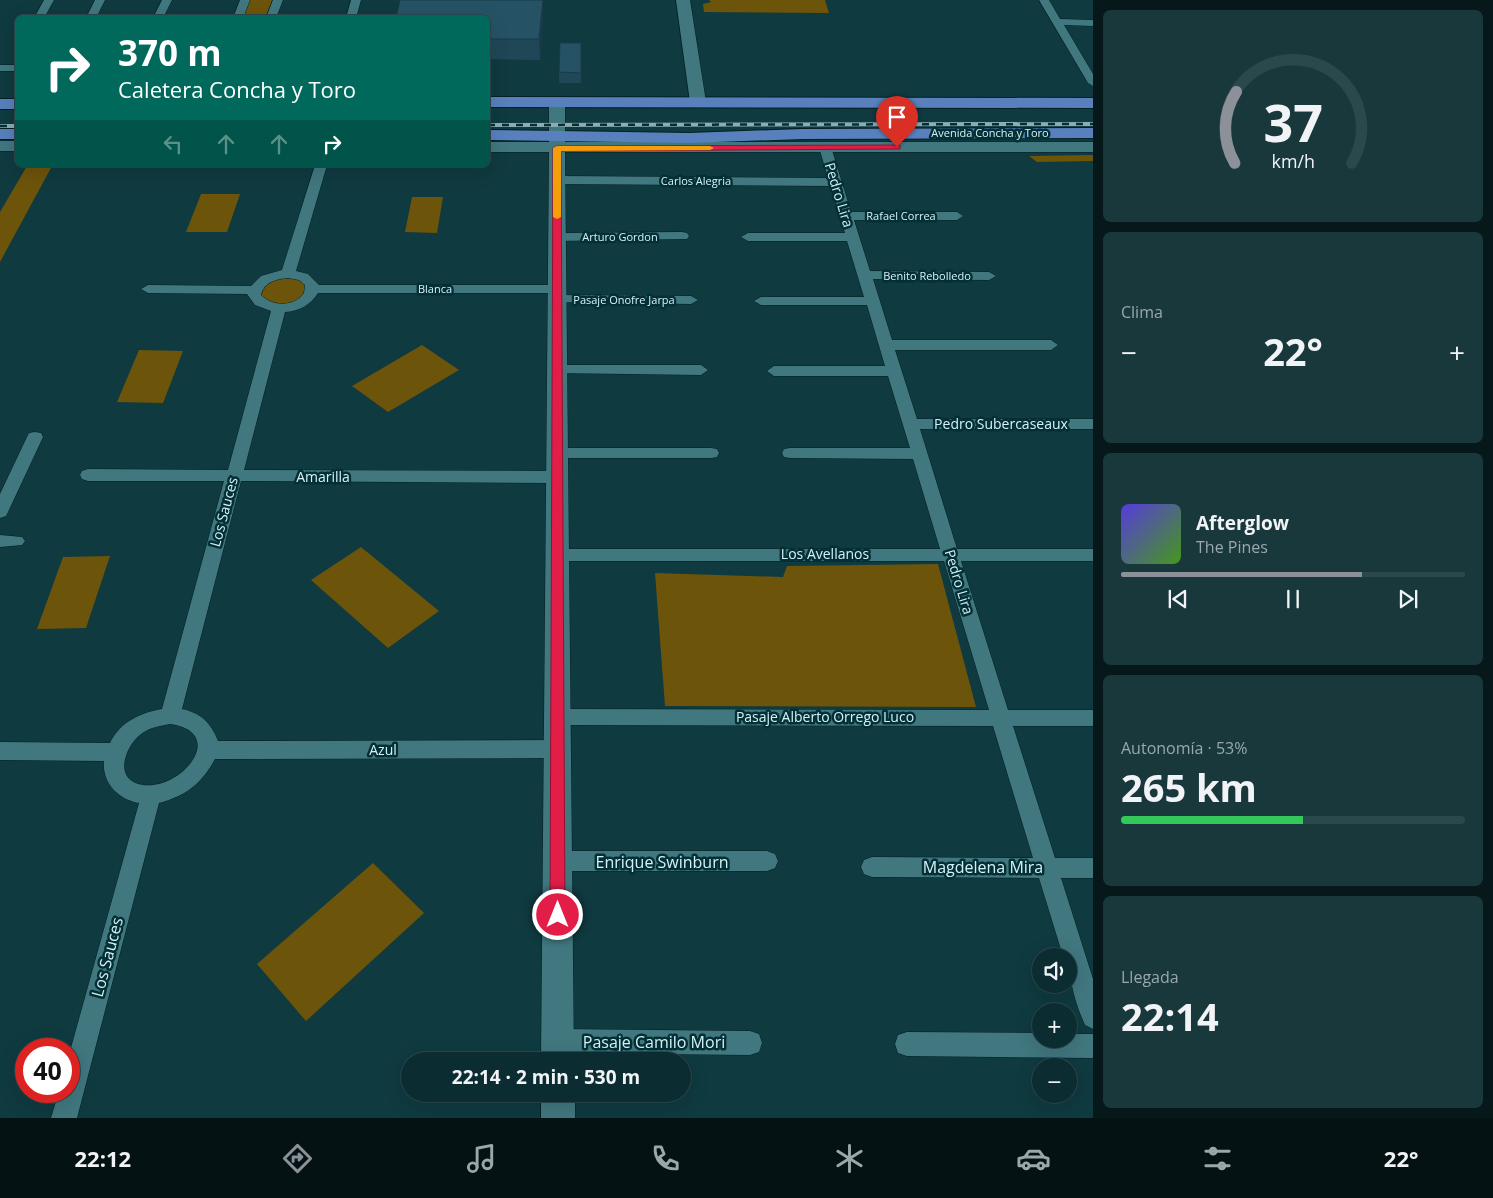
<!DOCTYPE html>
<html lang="es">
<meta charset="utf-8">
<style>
body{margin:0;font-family:"Open Sans",sans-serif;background:#19383c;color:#f1f3f6;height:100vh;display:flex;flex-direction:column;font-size:19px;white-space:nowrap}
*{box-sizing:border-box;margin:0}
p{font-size:16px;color:#9aa7ab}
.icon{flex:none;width:28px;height:28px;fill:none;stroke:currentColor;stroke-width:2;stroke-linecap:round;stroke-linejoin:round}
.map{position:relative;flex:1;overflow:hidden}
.drawer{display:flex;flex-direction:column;gap:10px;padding:10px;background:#06181a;width:400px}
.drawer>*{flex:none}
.hud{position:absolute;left:15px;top:15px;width:475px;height:152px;border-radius:8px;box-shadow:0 5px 20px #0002,0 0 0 1px #2b484c;background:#00695c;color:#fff;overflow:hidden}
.fabs{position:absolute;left:1032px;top:948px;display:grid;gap:10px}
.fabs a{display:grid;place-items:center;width:45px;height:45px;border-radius:50%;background:#0b2c30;box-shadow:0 5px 20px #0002,0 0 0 1px #2b484c;font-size:25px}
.speed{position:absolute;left:15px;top:1038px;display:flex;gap:10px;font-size:25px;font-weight:700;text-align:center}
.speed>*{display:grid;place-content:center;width:65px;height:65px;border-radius:50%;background:#0b2c30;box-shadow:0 5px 20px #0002,0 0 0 1px #2b484c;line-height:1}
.speed .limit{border:8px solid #d22;background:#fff;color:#111}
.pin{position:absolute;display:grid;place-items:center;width:42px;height:42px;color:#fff;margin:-51px -21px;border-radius:50% 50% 50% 0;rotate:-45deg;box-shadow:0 0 5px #0007}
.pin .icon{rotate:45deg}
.me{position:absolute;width:55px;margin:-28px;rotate:0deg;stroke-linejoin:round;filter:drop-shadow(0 0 4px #0008)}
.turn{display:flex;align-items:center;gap:18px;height:105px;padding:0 20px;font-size:22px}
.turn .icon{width:65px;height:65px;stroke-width:2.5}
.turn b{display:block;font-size:35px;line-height:42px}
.lanes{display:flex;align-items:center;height:48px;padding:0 20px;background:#0003;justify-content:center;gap:25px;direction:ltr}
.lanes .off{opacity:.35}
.big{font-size:38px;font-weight:700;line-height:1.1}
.drawer .widget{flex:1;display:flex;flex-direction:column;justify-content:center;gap:8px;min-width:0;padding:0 18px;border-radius:8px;background:#19383c}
.drawer .dial{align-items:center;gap:0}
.dial svg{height:130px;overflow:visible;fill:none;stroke:#2b484c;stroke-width:7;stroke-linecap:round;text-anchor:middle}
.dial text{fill:#f1f3f6;stroke:none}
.song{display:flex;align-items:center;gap:15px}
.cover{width:60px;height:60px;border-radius:8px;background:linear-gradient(135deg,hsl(250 70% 55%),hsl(100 70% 35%))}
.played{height:5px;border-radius:2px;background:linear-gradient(90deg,#8c9099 70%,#2b484c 70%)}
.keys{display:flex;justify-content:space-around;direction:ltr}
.heat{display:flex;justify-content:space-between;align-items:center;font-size:28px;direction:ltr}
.charge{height:8px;border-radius:4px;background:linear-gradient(90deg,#34c759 53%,#2b484c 0)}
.trip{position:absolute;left:401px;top:1052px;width:290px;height:50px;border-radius:25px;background:#0b2c30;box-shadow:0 5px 20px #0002,0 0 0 1px #2b484c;font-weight:700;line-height:50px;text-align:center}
.menu{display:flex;height:80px;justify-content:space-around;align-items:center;background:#041213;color:#9aa7ab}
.menu .icon{width:35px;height:35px}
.menu .on{color:#8c9099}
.menu b{font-size:22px;color:#f1f3f6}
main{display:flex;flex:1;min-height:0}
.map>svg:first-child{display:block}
.green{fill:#6d540b}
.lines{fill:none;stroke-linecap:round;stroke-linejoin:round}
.street-casing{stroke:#032024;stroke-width:1}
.secondary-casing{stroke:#032024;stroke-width:1}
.primary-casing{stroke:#032024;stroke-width:2}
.street{fill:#41777f;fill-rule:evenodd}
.secondary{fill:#41777f;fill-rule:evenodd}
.primary{fill:#5780bc;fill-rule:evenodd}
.rail-casing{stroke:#8cadb2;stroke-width:4}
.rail{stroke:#023036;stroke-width:2.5;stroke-dasharray:7;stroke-linecap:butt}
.wall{fill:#204757}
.shaded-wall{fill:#1a3a47}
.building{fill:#255365;stroke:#1a3a47}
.route{fill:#e11d48;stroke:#92132f}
.slow{fill:#f59e0b}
.labels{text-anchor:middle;stroke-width:5;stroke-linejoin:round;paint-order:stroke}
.far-street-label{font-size:11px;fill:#d6f1f6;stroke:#023036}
.street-label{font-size:14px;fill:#d6f1f6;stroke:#023036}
.near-street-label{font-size:16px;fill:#d6f1f6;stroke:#023036}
</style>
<main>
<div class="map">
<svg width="1093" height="1118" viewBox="0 0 1093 1118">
<rect width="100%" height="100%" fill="#0f3a40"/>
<!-- green -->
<path class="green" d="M250 0H276L269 17 242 18Z
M709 0H825L829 13 704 12 703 4 711 2Z
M1093 155V161L1037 162 1029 156Z
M27 166H52L0 262V212Z
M201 194H240L227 232H186Z
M412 197H443L437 233 405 232Z
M287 276 306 281 303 299 280 306 260 299 259 290 266 282Z
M422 345 459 370 388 412 352 386Z
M139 350 183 351 163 403 117 402Z
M361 547 439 611 388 648 311 580Z
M110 556 86 628 37 629 63 557Z
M938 564 976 707 665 706 655 573 783 577 787 566Z
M373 863 424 913 306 1021 257 964Z"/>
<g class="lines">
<!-- street casing -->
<g class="street-casing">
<path id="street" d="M44 0H54L44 18H34Z
M95 0H105L96 18H86Z
M162 0H172L163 18H153Z
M240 0H250L243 18H233Z
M273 0H283L276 18H266Z
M351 0H361L356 18H346Z
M1039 0H1049L1060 19 1093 20V26L1064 25 1093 74V86L1088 83Z
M0 65H18V71H0Z
M825 143 831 147 851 212H957L963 216 957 220H854L870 271 989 272 996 276 989 280 873 279 892 340H1051L1058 345 1051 350H895L917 419H1093V429H920L957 549H1093V561H961L1008 710H1093V726H1013L1055 858H1093V878H1061L1093 979V1029L1085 1025C1075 1003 1069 980 1069 956H1063L1039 878 872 877 864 874 861 867 864 860 872 857 1033 858 993 726 557 725 550 723 547 717 550 711 557 709 989 710 944 561H557L551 560 548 555 551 550 557 549H940L913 459 790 458 784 457 782 453 784 449 790 448H910L888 376H774L767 371 774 366H885L867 305H761L754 301 761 297H864L847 241H748L741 237 748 233H845L831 186 557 184 551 180 557 176 828 178 819 147Z
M315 165H327L296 271 308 274 319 285H557L564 289 557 293H318C310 305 300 311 285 312L244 470 557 471 563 473 565 477 563 481 557 483 241 481 182 709C201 713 211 723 218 741L558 740 565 743 568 749 565 755 558 758 215 759C202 783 186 796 159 803L77 1118H51L59 1091H69V1055L139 803C117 799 102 782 104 761L0 760V742L110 743C120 722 140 713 162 709L224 481H88L82 479 80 475 82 471 88 469 228 470 271 311 255 305 247 294 148 293 141 289 148 285 251 286 261 276 282 270ZM288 278 299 280 305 285 304 293C295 307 272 307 261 295 264 282 276 279 288 278ZM170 724C228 732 183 790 143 785 113 781 124 747 141 734 150 727 160 726 170 724Z
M682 232 687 233 689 236 687 239 557 241 550 237 557 233Z
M557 295 691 296 698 300 691 304 552 302 550 299 552 296Z
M557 365H701L708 370 701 375 552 373 550 370Z
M35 432 41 433 43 437 8 512 6 516 0 518V494L27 437 29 433Z
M557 448H711L717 449 719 453 717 457 711 458H557L551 457 549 453 551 449Z
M0 535 22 537 25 541 22 545 0 547Z
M558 851H767L775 854 778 861 775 868 767 871H558L550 868 547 861 550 854Z
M558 1029 750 1031 759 1034 762 1043 759 1052 750 1055 558 1053 549 1050 546 1041 549 1032Z
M907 1032 1041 1033V1039H1069V1034H1093V1058L907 1056 898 1053 895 1044 898 1035Z"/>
</g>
<!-- secondary casing -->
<g class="secondary-casing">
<path id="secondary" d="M676 0H690L706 102 698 107 690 102Z
M557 97 565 102V142H1093V152H565L574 1061H541L549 152H488V142H549V102Z
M0 141H18V151H0Z
M541 1094H575V1118H541Z"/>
</g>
<!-- primary casing -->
<g class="primary-casing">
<path id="primary" d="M488 97 1093 98V108L488 107Z
M0 99H18V109H0Z
M1093 128V138L802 139 689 143 488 140V130L689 133 802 129Z
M0 129H18V139H0Z"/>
</g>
<!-- street -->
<use href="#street" class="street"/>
<!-- secondary -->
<use href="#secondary" class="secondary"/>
<!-- primary -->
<use href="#primary" class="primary"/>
<!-- rail casing -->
<g class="rail-casing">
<path id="rail" d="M488 125 1093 124
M0 126H18"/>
</g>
<!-- rail -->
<use href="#rail" class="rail"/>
</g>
<!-- wall -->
<path class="wall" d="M488 18H543L540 60 488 59Z
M581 43V83H559V72Z"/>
<!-- shaded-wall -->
<path class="shaded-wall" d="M543 0V18L540 60 539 39Z"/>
<!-- building -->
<path class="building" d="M400 0H543L539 39H488V18H396Z
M560 43H581V73L559 72Z"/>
<!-- route -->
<path class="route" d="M897 145H900V149L561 151 565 915 563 920 558 922 553 920 550 915 553 148 557 146Z"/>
<!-- slow -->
<path class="slow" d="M557 146H710L714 148 710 150 561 151V217L557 219 553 217V148Z"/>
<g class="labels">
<!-- far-street labels -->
<g class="far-street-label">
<text x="990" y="137">Avenida Concha y Toro</text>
<text x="696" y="185">Carlos Alegria</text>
<text x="901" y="220">Rafael Correa</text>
<text x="620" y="241">Arturo Gordon</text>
<text x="927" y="280">Benito Rebolledo</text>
<text x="435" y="293">Blanca</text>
<text x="624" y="304">Pasaje Onofre Jarpa</text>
</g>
<!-- street labels -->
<g class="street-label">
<text transform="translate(839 195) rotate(73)" y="5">Pedro Lira</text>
<text x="1001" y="429">Pedro Subercaseaux</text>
<text x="323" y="482">Amarilla</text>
<text transform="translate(224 512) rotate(-75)" y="5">Los Sauces</text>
<text x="825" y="559">Los Avellanos</text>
<text transform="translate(959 582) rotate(73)" y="5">Pedro Lira</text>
<text x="825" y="722">Pasaje Alberto Orrego Luco</text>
<text x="383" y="755">Azul</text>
</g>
<!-- near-street labels -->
<g class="near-street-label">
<text x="662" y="868">Enrique Swinburn</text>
<text x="983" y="873">Magdelena Mira</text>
<text transform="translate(107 957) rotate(-75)" y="6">Los Sauces</text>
<text x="654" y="1048">Pasaje Camilo Mori</text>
</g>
</g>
</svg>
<div class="fabs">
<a><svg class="icon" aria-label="sound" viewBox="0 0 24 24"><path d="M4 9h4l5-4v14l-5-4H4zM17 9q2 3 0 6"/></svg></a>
<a>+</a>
<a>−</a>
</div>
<div class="speed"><div class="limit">40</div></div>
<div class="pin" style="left:897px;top:147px;background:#d93025"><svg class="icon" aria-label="arrive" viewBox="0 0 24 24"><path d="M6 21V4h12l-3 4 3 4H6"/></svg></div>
<svg class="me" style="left:558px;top:915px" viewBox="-20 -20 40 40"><circle r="17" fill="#e11d48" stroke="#fff" stroke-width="3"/><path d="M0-11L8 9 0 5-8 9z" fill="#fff"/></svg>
<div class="trip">22:14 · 2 min · 530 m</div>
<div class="hud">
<div class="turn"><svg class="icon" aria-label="right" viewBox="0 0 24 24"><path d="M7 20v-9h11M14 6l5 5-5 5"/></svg><div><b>370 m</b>Caletera Concha y Toro</div></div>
<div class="lanes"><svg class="icon off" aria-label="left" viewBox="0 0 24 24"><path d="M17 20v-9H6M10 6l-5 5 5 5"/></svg><svg class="icon off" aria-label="ahead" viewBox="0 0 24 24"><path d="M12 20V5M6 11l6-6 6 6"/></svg><svg class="icon off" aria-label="ahead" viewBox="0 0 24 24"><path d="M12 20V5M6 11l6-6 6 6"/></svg><svg class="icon" aria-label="right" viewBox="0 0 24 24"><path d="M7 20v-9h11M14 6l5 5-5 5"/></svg></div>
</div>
</div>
<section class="drawer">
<div class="widget dial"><svg viewBox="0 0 100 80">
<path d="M14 69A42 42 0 1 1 86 69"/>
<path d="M14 69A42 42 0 0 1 15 25" stroke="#8c9099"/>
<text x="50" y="56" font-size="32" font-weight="700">37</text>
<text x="50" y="72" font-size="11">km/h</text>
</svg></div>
<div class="widget"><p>Clima</p>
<div class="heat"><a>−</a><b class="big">22°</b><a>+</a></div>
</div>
<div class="widget">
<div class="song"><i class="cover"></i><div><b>Afterglow</b><p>The Pines</p></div></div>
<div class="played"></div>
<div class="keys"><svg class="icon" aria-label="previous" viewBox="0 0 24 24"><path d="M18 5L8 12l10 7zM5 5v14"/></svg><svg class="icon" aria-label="pause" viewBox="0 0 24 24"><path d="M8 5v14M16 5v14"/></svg><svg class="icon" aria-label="next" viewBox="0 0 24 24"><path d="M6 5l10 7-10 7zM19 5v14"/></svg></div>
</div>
<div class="widget"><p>Autonomía · 53%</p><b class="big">265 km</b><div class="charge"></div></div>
<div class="widget"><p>Llegada</p><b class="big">22:14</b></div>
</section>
</main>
<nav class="menu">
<b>22:12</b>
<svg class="icon on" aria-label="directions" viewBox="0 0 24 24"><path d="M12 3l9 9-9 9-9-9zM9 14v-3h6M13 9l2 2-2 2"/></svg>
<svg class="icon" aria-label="music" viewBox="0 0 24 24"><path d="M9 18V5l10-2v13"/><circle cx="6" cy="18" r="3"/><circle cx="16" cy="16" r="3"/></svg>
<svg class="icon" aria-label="phone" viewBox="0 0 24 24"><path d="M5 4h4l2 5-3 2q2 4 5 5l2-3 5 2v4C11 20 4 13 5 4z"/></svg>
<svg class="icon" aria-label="climate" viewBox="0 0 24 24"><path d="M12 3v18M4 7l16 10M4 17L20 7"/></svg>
<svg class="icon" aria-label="car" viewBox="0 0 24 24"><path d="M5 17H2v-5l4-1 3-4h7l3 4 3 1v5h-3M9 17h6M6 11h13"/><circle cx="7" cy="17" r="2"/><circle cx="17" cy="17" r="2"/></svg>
<svg class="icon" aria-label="filters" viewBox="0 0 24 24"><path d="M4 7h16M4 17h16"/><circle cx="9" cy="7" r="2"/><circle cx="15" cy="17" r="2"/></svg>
<b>22°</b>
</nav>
